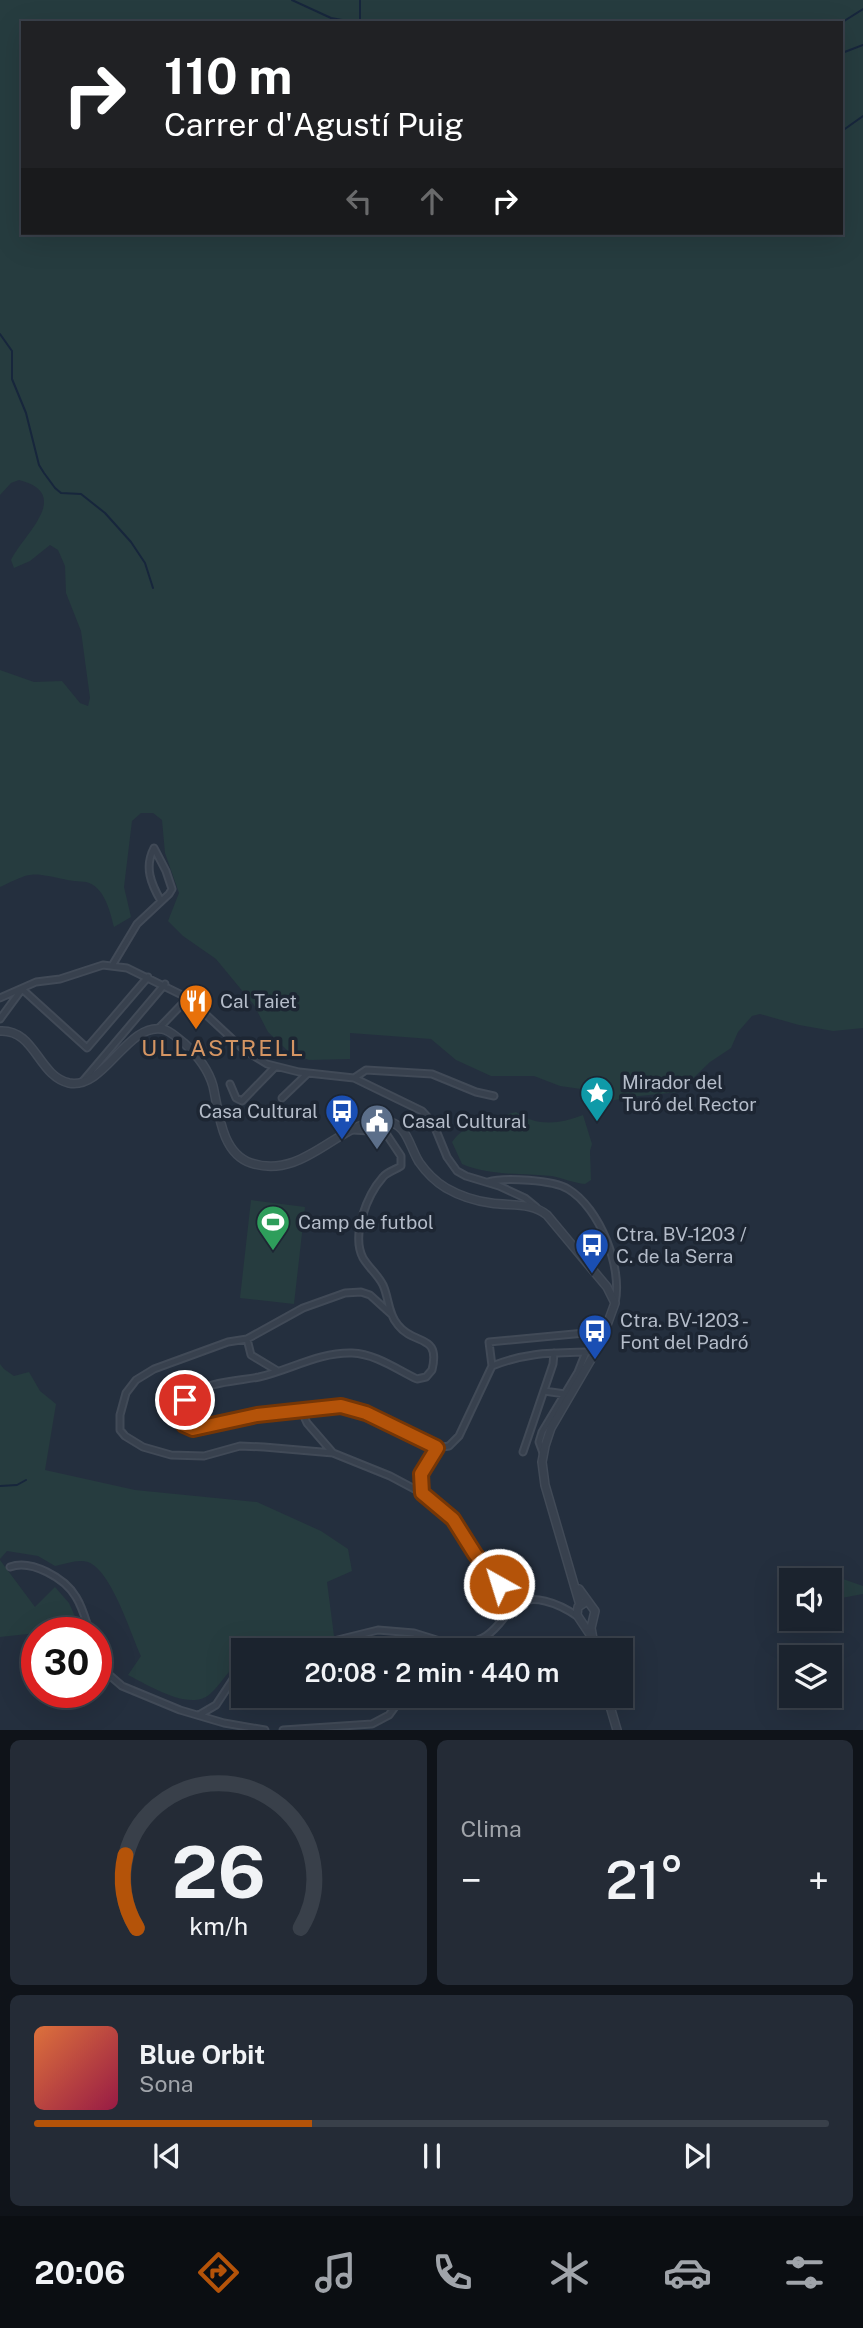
<!DOCTYPE html>
<html lang="es">
<meta charset="utf-8">
<style>
body{margin:0;font-family:"Public Sans",sans-serif;background:#242b36;color:#f1f3f6;height:100vh;display:flex;flex-direction:column;font-size:26px;white-space:nowrap}
*{box-sizing:border-box;margin:0}
p{font-size:23px;color:#a0a4aa}
.icon{flex:none;width:38px;height:38px;fill:none;stroke:currentColor;stroke-width:2;stroke-linecap:round;stroke-linejoin:round}
.map{position:relative;height:1730px;overflow:hidden}
.side{display:flex;flex-direction:column;gap:10px;padding:10px;background:#0f1319;flex:1}
.side>*{flex:none}
.hud{position:absolute;left:21px;top:21px;width:822px;height:214px;border-radius:0px;box-shadow:0 7px 28px #0002,0 0 0 2px #39404a;background:#202124;color:#fff;overflow:hidden}
.tools{position:absolute;left:779px;top:1568px;display:grid;gap:14px}
.tools a{display:grid;place-items:center;width:63px;height:63px;border-radius:0px;background:#1b232e;box-shadow:0 7px 28px #0002,0 0 0 2px #39404a;font-size:35px}
.speed{position:absolute;left:21px;top:1617px;display:flex;gap:14px;font-size:35px;font-weight:700;text-align:center}
.speed>*{display:grid;place-content:center;width:91px;height:91px;border-radius:50%;background:#1b232e;box-shadow:0 7px 28px #0002,0 0 0 2px #39404a;line-height:1}
.speed .limit{border:10px solid #d22;background:#fff;color:#111}
.pin{position:absolute;display:grid;place-items:center;width:60px;height:60px;color:#fff;margin:-30px;border:4px solid #fff;border-radius:50%;box-shadow:0 2px 7px #0007}
.me{position:absolute;width:77px;margin:-38px;rotate:321deg;stroke-linejoin:round;filter:drop-shadow(0 0 5px #0008)}
.turn{display:flex;align-items:center;gap:24px;height:147px;padding:0 28px;font-size:32px}
.turn .icon{width:91px;height:91px;stroke-width:2.5}
.turn b{display:block;font-size:49px;line-height:60px}
.lanes{display:flex;align-items:center;height:66px;padding:0 28px;background:#0003;justify-content:center;gap:35px;direction:ltr}
.lanes .off{opacity:.35}
.big{font-size:52px;font-weight:600;line-height:1.1}
.side .tile{flex:1;display:flex;flex-direction:column;justify-content:center;gap:10px;min-width:0;padding:0 24px;border-radius:10px;background:#242b36}
.side .dial{align-items:center;gap:0}
.dial svg{height:182px;overflow:visible;fill:none;stroke:#39404a;stroke-width:7;stroke-linecap:round;text-anchor:middle}
.dial text{fill:#f1f3f6;stroke:none}
.song{display:flex;align-items:center;gap:21px}
.cover{width:84px;height:84px;border-radius:10px;background:linear-gradient(135deg,hsl(20 70% 55%),hsl(340 70% 35%))}
.played{height:7px;border-radius:4px;background:linear-gradient(90deg,#b45309 35%,#39404a 35%)}
.keys{display:flex;justify-content:space-around;direction:ltr}
.heat{display:flex;justify-content:space-between;align-items:center;font-size:38px;direction:ltr}
.side .tiles{flex:1;display:grid;gap:10px;grid-template-columns:1fr 1fr}
.tile:last-child{grid-column:span 2}
.trip{position:absolute;left:231px;top:1638px;width:402px;height:70px;border-radius:0px;background:#1b232e;box-shadow:0 7px 28px #0002,0 0 0 2px #39404a;font-weight:600;line-height:70px;text-align:center}
.dock{display:flex;height:112px;justify-content:space-around;align-items:center;background:#0b0e12;color:#a0a4aa}
.dock .icon{width:49px;height:49px}
.dock .on{color:#b45309}
.dock b{font-size:32px;color:#f1f3f6}
.map>svg:first-child{display:block}
.green{fill:#263c3f;fill-rule:evenodd}
.lines{fill:none;stroke-linecap:round;stroke-linejoin:round}
.stream{stroke:#17263c;stroke-width:2}
.pedestrian-casing{stroke:#414a57;stroke-width:8}
.minor-casing{stroke:#414a57;stroke-width:9}
.tertiary-casing{stroke:#414a57;stroke-width:10}
.pedestrian{stroke:#38414e;stroke-width:4.5}
.minor{stroke:#38414e;stroke-width:5}
.tertiary{stroke:#38414e;stroke-width:7}
.route-casing{stroke:#753606;stroke-width:18}
.route{stroke:#b45309;stroke-width:12}
.labels{text-anchor:middle;stroke-width:7;stroke-linejoin:round;paint-order:stroke}
.poi-label{font-size:19px;fill:#b4bcc9;stroke:#1d2633;text-anchor:start}
.quarter-label{font-size:23px;letter-spacing:2px;fill:#d59563;stroke:#1d2633}
</style>
<div class="map">
<svg width="863" height="1730" viewBox="0 0 863 1730">
<rect width="100%" height="100%" fill="#242f3e"/>
<!-- green -->
<path class="green" d="M0 0H863V1028L833 1031 799 1025 760 1014 752 1016 738 1032 731 1048 710 1062 679 1092 629 1097 592 1105 589 1095 581 1089 560 1086 534 1076H491L456 1060 431 1039 350 1033V1059L309 1060 289 1052 268 1032 254 1005 216 959 183 936 168 921 179 893 165 853 162 820 153 813H141L132 821 124 887 131 917 114 927C110 911 104 886 86 882 78 881 71 881 63 879 29 872 32 872 0 887V670L34 682 62 681 80 703 88 706 90 698 81 631 66 593 65 566 58 550 50 545 30 561 14 568 11 560C23 535 74 494 19 480L11 483 0 495ZM23 23H842V233H23Z
M516 1112C537 1127 560 1124 583 1115L592 1144 590 1151 591 1180 585 1184C573 1183 563 1178 552 1176 523 1173 489 1176 462 1164L452 1142C461 1130 468 1126 483 1122L494 1129 508 1114Z
M251 1200 305 1207 294 1304 240 1298Z
M0 1364 4 1369 14 1376 29 1372 40 1391 56 1404 45 1470 135 1490 257 1502 321 1531 348 1549 352 1571 327 1582 334 1636 314 1643 243 1650V1656C231 1667 222 1683 210 1694 190 1712 148 1685 128 1675L141 1656C131 1634 111 1570 88 1562 77 1559 66 1564 55 1566L38 1556 7 1551 0 1559Z
M0 1560 35 1607 55 1587 69 1603 82 1632 37 1633 0 1637Z
M843 1579 863 1586V1594L836 1599 830 1597V1580H804Z"/>
<g class="lines">
<!-- stream -->
<path class="stream" d="M292 0 331 18 359 23
M360 0V23
M841 23 863 9
M842 53 863 45
M842 131 863 116
M0 334 12 351V379L26 413 39 465 44 473 55 488 61 493 81 494 105 513 131 542 145 563 153 588
M0 1486 17 1485 26 1480"/>
<!-- pedestrian casing -->
<g class="pedestrian-casing">
<path id="pedestrian" d="M601 1333 595 1347H593V1334Z"/>
</g>
<!-- minor casing -->
<g class="minor-casing">
<path id="minor" d="M113 964 137 924 169 894 172 889 166 871 154 848C144 867 151 884 161 901
M22 989 87 1048 148 977
M0 998 36 982 60 979 103 965 127 968 188 998 243 1049 267 1064 299 1072 354 1078 422 1111 433 1123 447 1157 457 1171 466 1176 499 1186 525 1198 536 1207
M0 1019 22 989
M159 1028 188 998
M354 1078 366 1070 432 1074 476 1092 494 1096
M83 1081 165 984
M230 1084 236 1098 242 1101 275 1067
M282 1098 307 1074
M353 1130 385 1132 401 1156V1166C395 1170 387 1172 383 1177 367 1195 351 1235 363 1258 369 1268 378 1275 383 1285 389 1298 388 1314 398 1325 414 1346 441 1333 432 1370L426 1377 417 1379C396 1369 376 1354 352 1353 319 1352 290 1370 259 1377 234 1382 184 1381 177 1415L184 1425 200 1429 257 1415 341 1406 366 1414 437 1448
M488 1182C504 1177 554 1180 568 1189 600 1208 623 1268 615 1303
M391 1314 370 1295 361 1292 345 1293 303 1308 247 1339 228 1342 154 1369 136 1380 126 1393 120 1415V1430L125 1436 143 1447 171 1455 204 1456 240 1446 264 1447 333 1453 390 1476 422 1493 453 1519 475 1554 494 1576 514 1606
M247 1339 251 1355 276 1370
M492 1366 489 1342 606 1331
M492 1366C528 1352 550 1353 588 1352
M544 1391 565 1394
M302 1412 307 1423 333 1453
M523 1452 553 1364 554 1353
M543 1453 539 1442 542 1432 578 1372 586 1352
M422 1493C418 1473 426 1464 437 1448L449 1446 459 1436 492 1366
M10 1567C31 1559 65 1578 76 1597 83 1608 86 1621 90 1633
M425 1637 429 1650
M297 1650 378 1630 414 1633 456 1646
M445 1650C458 1644 474 1644 486 1636 498 1628 503 1618 512 1608 530 1590 561 1605 577 1616
M96 1651 107 1673 122 1686 180 1710 224 1723 265 1730
M199 1715 216 1705 243 1664
M283 1730 372 1724 389 1715 403 1696"/>
</g>
<!-- tertiary casing -->
<g class="tertiary-casing">
<path id="tertiary" d="M0 1031C35 1029 38 1076 69 1083 104 1090 127 1023 162 1029 170 1030 177 1038 184 1043 197 1055 208 1068 213 1086 219 1112 221 1153 251 1163 305 1181 340 1119 384 1121 407 1122 409 1146 419 1162 426 1172 436 1182 446 1188 460 1196 475 1201 491 1203 510 1206 532 1202 547 1215L607 1287 615 1303 600 1344 551 1428 545 1446 542 1462 545 1485 580 1605
M579 1589 595 1611 591 1628 595 1650
M584 1603 578 1607 577 1615 591 1636
M607 1696 617 1730"/>
</g>
<!-- pedestrian -->
<use href="#pedestrian" class="pedestrian"/>
<!-- minor -->
<use href="#minor" class="minor"/>
<!-- tertiary -->
<use href="#tertiary" class="tertiary"/>
</g>
<g class="lines">
<!-- route casing -->
<g class="route-casing">
<path id="route" d="M185 1400 177 1415 184 1425 193 1429 257 1415 341 1406 366 1413 436 1447 437 1448 421 1474 422 1493 453 1519 475 1554 499 1584"/>
</g>
<!-- route -->
<use href="#route" class="route"/>
</g>
<!-- icons -->
<defs>
<g id="restaurant-pin" transform="scale(1.75)"><path d="M0 17L-7.5 6A9.5 9.5 0 1 1 7.5 6Z" fill="#e8710a" stroke="#1d2633"/><path d="M-5-6h1v4h1v-4h1v4h1v-4h1v5L-1.5 .5V6h-2V.5L-5-1ZM5-6V6H3V1.5H1.5Q1.5-4 5-6Z" fill="#fff"/></g>
<g id="sight-pin" transform="scale(1.75)"><path d="M0 17L-7.5 6A9.5 9.5 0 1 1 7.5 6Z" fill="#0f9aa8" stroke="#1d2633"/><path d="M0-6L1.8-2.2L6-1.7L2.9 1.2L3.7 5.4L0 3.3L-3.7 5.4L-2.9 1.2L-6-1.7L-1.8-2.2Z" fill="#fff"/></g>
<g id="bus-pin" transform="scale(1.75)"><path d="M0 17L-7.5 6A9.5 9.5 0 1 1 7.5 6Z" fill="#1a4fb4" stroke="#1d2633"/><path d="M-5-6H5V4H4V6H2V4H-2V6H-4V4H-5ZM-3.5-4V0h7V-4ZM-3.5 1.2v1.5H-2V1.2ZM2 1.2v1.5H3.5V1.2Z" fill="#fff"/></g>
<g id="civic-pin" transform="scale(1.75)"><path d="M0 17L-7.5 6A9.5 9.5 0 1 1 7.5 6Z" fill="#5c6f8a" stroke="#1d2633"/><path d="M-.6-6.5H3V-4.5H.6V-3L4-1V1h2V6H-6V1h2V-1L-.6-3ZM-1.2 2.5V6h2.4V2.5Z" fill="#fff"/></g>
<g id="stadium-pin" transform="scale(1.75)"><path d="M0 17L-7.5 6A9.5 9.5 0 1 1 7.5 6Z" fill="#2e9e5b" stroke="#1d2633"/><path d="M0-5a6.5 5 0 1 0 0 10a6.5 5 0 1 0 0-10ZM-3.5-1.8h7v3.6h-7Z" fill="#fff"/></g>
</defs>
<g fill-rule="evenodd">
<use href="#restaurant-pin" x="196" y="1001"/>
<use href="#sight-pin" x="597" y="1093"/>
<use href="#bus-pin" x="342" y="1111"/>
<use href="#civic-pin" x="377" y="1121"/>
<use href="#stadium-pin" x="273" y="1222"/>
<use href="#bus-pin" x="592" y="1245"/>
<use href="#bus-pin" x="595" y="1331"/>
</g>
<g class="labels">
<!-- poi labels -->
<g class="poi-label">
<text x="220" y="1008">Cal Taiet</text>
<text x="622" y="1089">Mirador del<tspan x="622" dy="22">Turó del Rector</tspan></text>
<text x="318" y="1118" text-anchor="end">Casa Cultural</text>
<text x="402" y="1128">Casal Cultural</text>
<text x="298" y="1229">Camp de futbol</text>
<text x="616" y="1241">Ctra. BV-1203 /<tspan x="616" dy="22">C. de la Serra</tspan></text>
<text x="620" y="1327">Ctra. BV-1203 -<tspan x="620" dy="22">Font del Padró</tspan></text>
</g>
<!-- quarter labels -->
<g class="quarter-label">
<text x="223" y="1056">ULLASTRELL</text>
</g>
</g>
</svg>
<div class="tools">
<a><svg class="icon" aria-label="sound" viewBox="0 0 24 24"><path d="M4 9h4l5-4v14l-5-4H4zM17 9q2 3 0 6"/></svg></a>
<a><svg class="icon" aria-label="layers" viewBox="0 0 24 24"><path d="M12 4l9 5-9 5-9-5zM3 14l9 5 9-5"/></svg></a>
</div>
<div class="speed"><div class="limit">30</div></div>
<div class="pin" style="left:185px;top:1400px;background:#d93025"><svg class="icon" aria-label="arrive" viewBox="0 0 24 24"><path d="M6 21V4h12l-3 4 3 4H6"/></svg></div>
<svg class="me" style="left:499px;top:1584px" viewBox="-20 -20 40 40"><circle r="17" fill="#b45309" stroke="#fff" stroke-width="3"/><path d="M0-11L8 9 0 5-8 9z" fill="#fff"/></svg>
<div class="trip">20:08 · 2 min · 440 m</div>
<div class="hud">
<div class="turn"><svg class="icon" aria-label="right" viewBox="0 0 24 24"><path d="M7 20v-9h11M14 6l5 5-5 5"/></svg><div><b>110 m</b>Carrer d'Agustí Puig</div></div>
<div class="lanes"><svg class="icon off" aria-label="left" viewBox="0 0 24 24"><path d="M17 20v-9H6M10 6l-5 5 5 5"/></svg><svg class="icon off" aria-label="ahead" viewBox="0 0 24 24"><path d="M12 20V5M6 11l6-6 6 6"/></svg><svg class="icon" aria-label="right" viewBox="0 0 24 24"><path d="M7 20v-9h11M14 6l5 5-5 5"/></svg></div>
</div>
</div>
<section class="side">
<div class="tiles">
<div class="tile dial"><svg viewBox="0 0 100 80">
<path d="M14 69A42 42 0 1 1 86 69"/>
<path d="M14 69A42 42 0 0 1 9 37" stroke="#b45309"/>
<text x="50" y="56" font-size="32" font-weight="700">26</text>
<text x="50" y="72" font-size="11">km/h</text>
</svg></div>
<div class="tile"><p>Clima</p>
<div class="heat"><a>−</a><b class="big">21°</b><a>+</a></div>
</div>
<div class="tile">
<div class="song"><i class="cover"></i><div><b>Blue Orbit</b><p>Sona</p></div></div>
<div class="played"></div>
<div class="keys"><svg class="icon" aria-label="previous" viewBox="0 0 24 24"><path d="M18 5L8 12l10 7zM5 5v14"/></svg><svg class="icon" aria-label="pause" viewBox="0 0 24 24"><path d="M8 5v14M16 5v14"/></svg><svg class="icon" aria-label="next" viewBox="0 0 24 24"><path d="M6 5l10 7-10 7zM19 5v14"/></svg></div>
</div>
</div>
</section>
<nav class="dock">
<b>20:06</b>
<svg class="icon on" aria-label="directions" viewBox="0 0 24 24"><path d="M12 3l9 9-9 9-9-9zM9 14v-3h6M13 9l2 2-2 2"/></svg>
<svg class="icon" aria-label="music" viewBox="0 0 24 24"><path d="M9 18V5l10-2v13"/><circle cx="6" cy="18" r="3"/><circle cx="16" cy="16" r="3"/></svg>
<svg class="icon" aria-label="phone" viewBox="0 0 24 24"><path d="M5 4h4l2 5-3 2q2 4 5 5l2-3 5 2v4C11 20 4 13 5 4z"/></svg>
<svg class="icon" aria-label="climate" viewBox="0 0 24 24"><path d="M12 3v18M4 7l16 10M4 17L20 7"/></svg>
<svg class="icon" aria-label="car" viewBox="0 0 24 24"><path d="M5 17H2v-5l4-1 3-4h7l3 4 3 1v5h-3M9 17h6M6 11h13"/><circle cx="7" cy="17" r="2"/><circle cx="17" cy="17" r="2"/></svg>
<svg class="icon" aria-label="filters" viewBox="0 0 24 24"><path d="M4 7h16M4 17h16"/><circle cx="9" cy="7" r="2"/><circle cx="15" cy="17" r="2"/></svg>
</nav>
